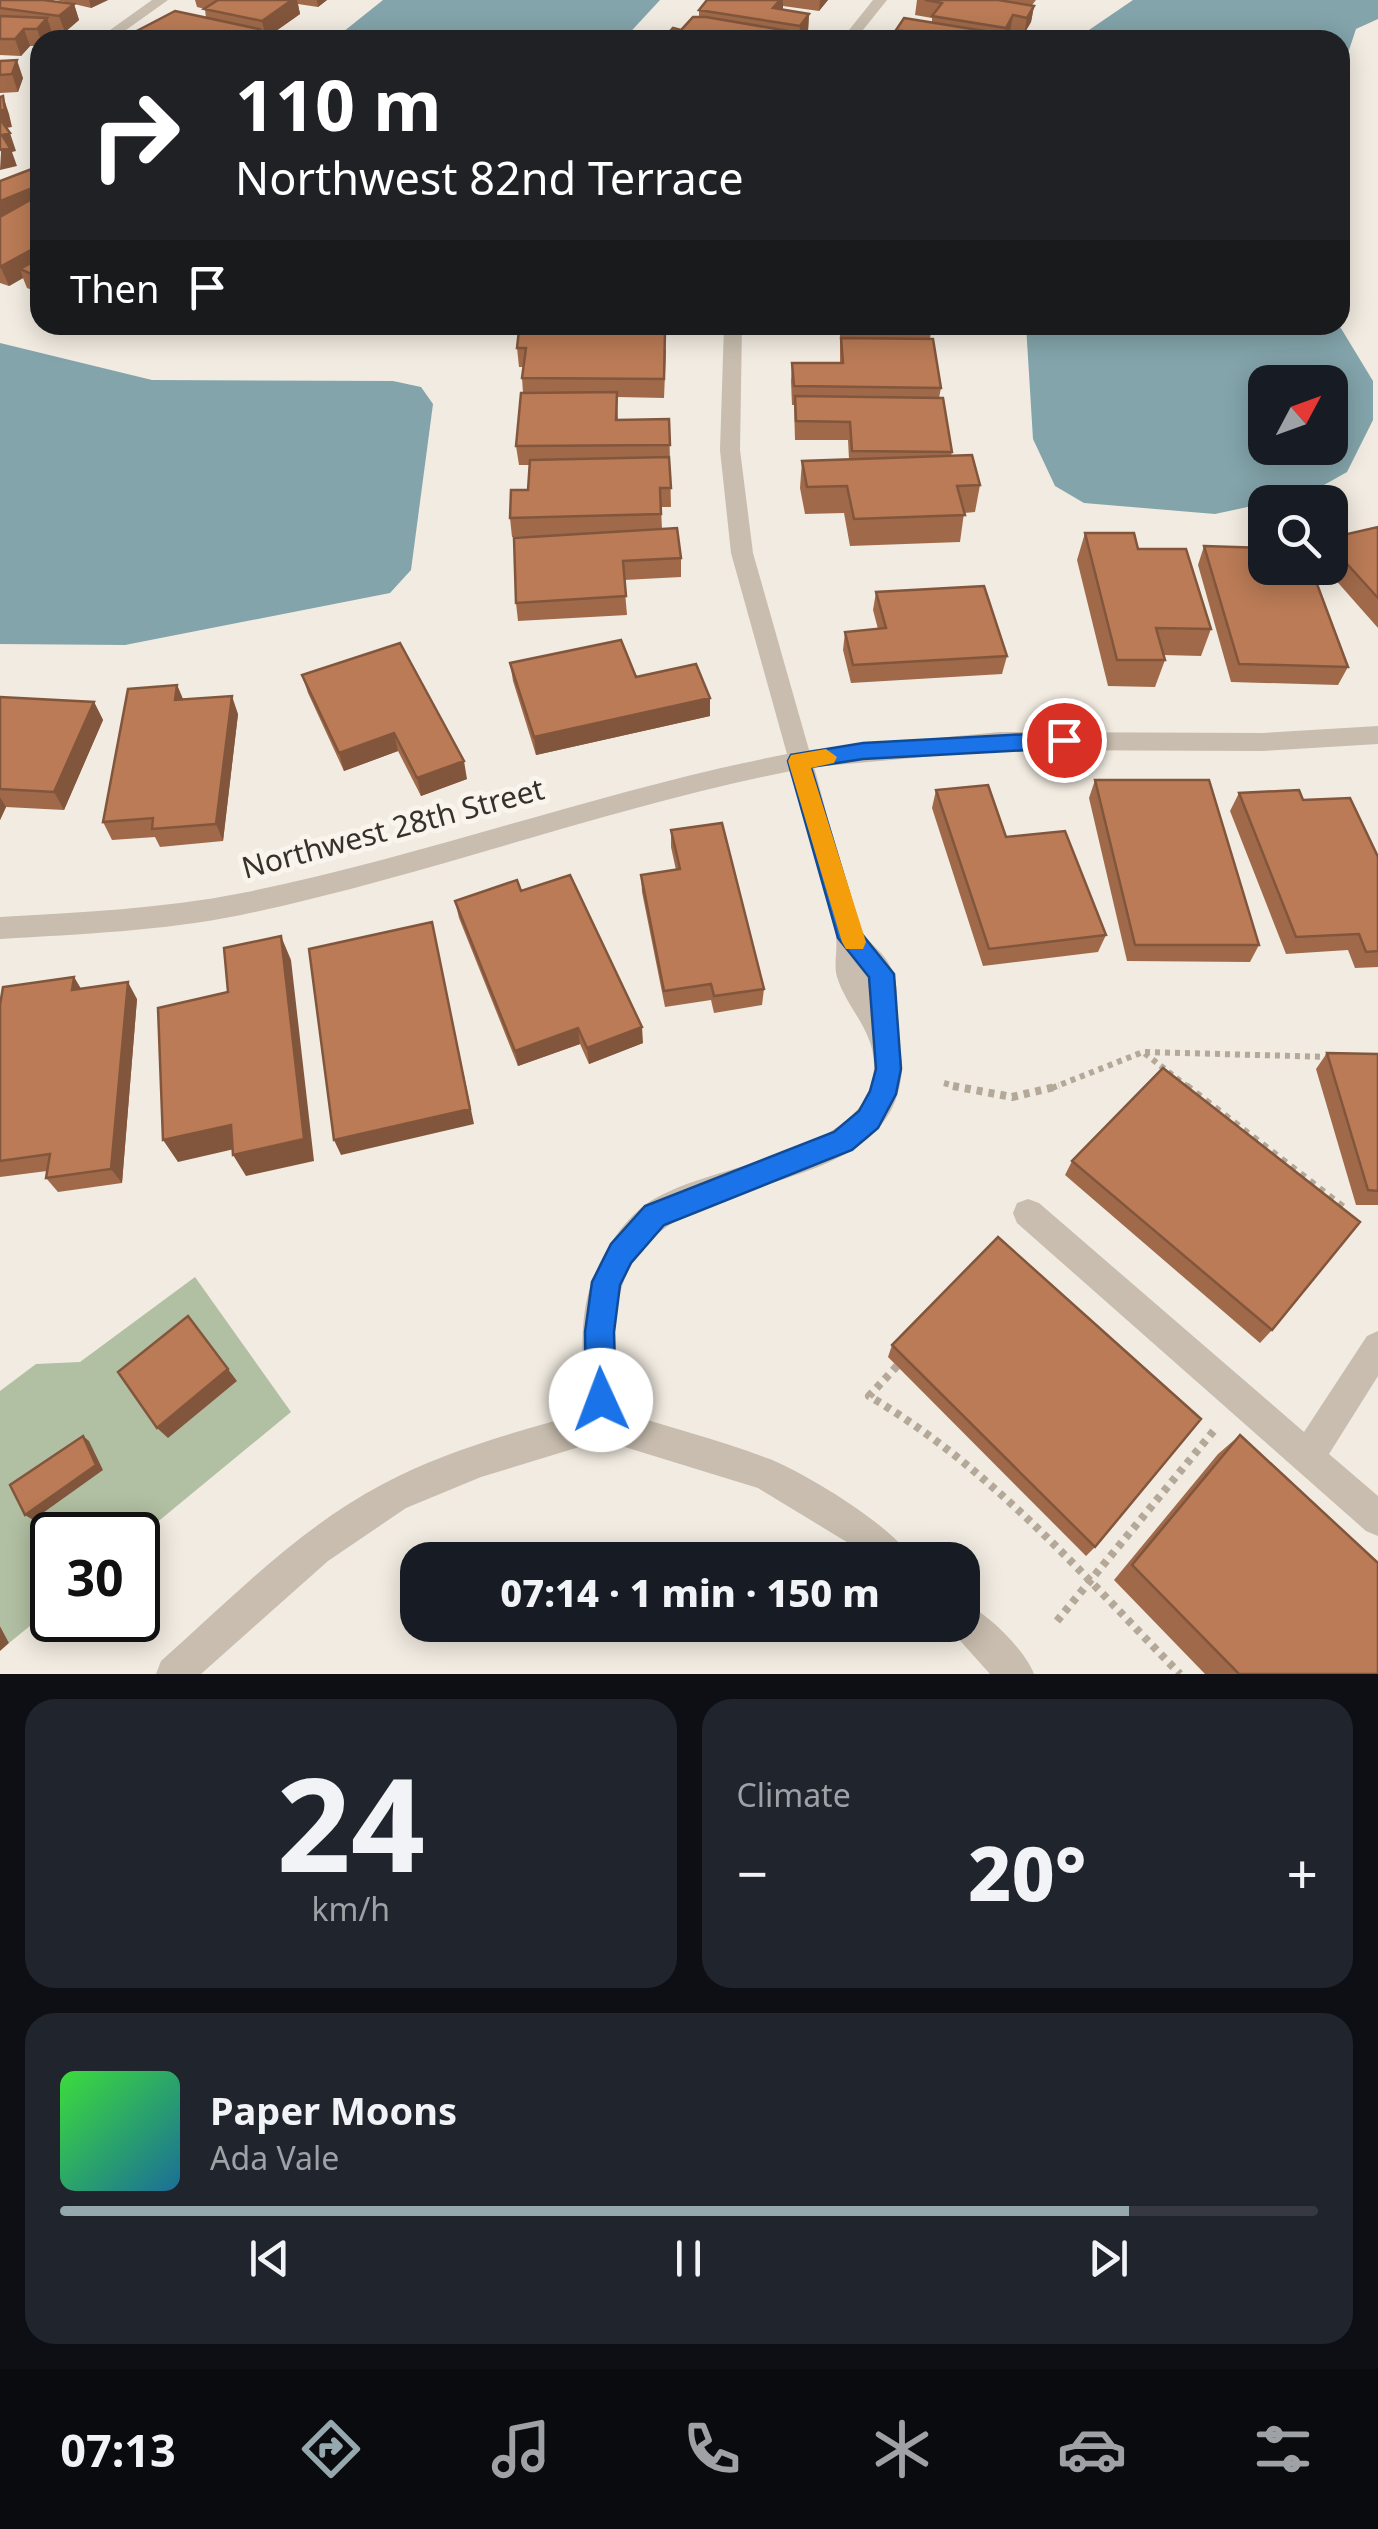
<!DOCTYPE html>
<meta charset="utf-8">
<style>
body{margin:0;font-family:"Noto Sans",sans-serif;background:#20242c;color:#f1f3f6;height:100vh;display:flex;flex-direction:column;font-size:38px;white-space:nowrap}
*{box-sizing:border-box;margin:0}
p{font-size:32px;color:#9ea1a6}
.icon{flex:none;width:55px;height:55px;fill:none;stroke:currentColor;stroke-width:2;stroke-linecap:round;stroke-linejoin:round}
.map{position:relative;height:1674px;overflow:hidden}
.details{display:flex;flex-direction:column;gap:25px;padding:25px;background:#0d0f14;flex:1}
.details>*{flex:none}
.hud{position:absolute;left:30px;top:30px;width:1320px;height:305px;border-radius:30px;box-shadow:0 5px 25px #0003;background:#202124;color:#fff;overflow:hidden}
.needle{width:65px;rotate:49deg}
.tools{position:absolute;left:1248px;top:365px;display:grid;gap:20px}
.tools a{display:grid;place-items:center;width:100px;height:100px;border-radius:20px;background:#171b24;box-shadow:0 5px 25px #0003;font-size:50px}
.speed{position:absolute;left:30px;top:1512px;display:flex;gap:20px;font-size:50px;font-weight:700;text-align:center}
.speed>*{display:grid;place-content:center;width:130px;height:130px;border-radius:50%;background:#171b24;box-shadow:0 5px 25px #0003;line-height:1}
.speed .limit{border:5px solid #111;border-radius:15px;background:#fff;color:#111}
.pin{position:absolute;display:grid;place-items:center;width:85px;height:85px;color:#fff;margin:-42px;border:5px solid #fff;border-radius:50%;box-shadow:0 2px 10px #0007}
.me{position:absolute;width:110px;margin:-55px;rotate:358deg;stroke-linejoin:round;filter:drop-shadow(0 0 8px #0008)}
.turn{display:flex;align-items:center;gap:35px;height:210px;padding:0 40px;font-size:45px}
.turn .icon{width:130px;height:130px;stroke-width:2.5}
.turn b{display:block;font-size:70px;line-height:85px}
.then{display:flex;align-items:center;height:95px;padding:0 40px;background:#0003;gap:20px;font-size:38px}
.big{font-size:75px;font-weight:800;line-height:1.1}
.details .widget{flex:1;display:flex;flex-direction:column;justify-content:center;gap:15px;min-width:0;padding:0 35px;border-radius:30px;background:#20242c}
.details .dial{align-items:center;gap:0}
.dial b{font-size:130px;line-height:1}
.song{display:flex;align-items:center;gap:30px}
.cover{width:120px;height:120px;border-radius:15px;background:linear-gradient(135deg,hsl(120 70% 55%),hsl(200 70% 35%))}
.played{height:10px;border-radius:5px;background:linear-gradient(90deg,#95a8ae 85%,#363941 85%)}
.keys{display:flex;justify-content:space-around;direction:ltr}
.heat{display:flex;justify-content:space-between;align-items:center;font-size:55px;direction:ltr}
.details .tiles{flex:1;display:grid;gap:25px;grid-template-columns:1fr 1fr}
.widget:last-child{grid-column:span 2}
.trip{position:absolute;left:400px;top:1542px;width:580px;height:100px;border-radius:30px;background:#171b24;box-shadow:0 5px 25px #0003;font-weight:800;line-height:100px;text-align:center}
.tabs{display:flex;height:160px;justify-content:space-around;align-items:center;background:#090b0e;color:#9ea1a6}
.tabs .icon{width:70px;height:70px}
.tabs .active{color:#95a8ae}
.tabs b{font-size:45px;color:#f1f3f6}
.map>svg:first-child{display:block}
.green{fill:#b1bfa2}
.water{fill:#83a4ab;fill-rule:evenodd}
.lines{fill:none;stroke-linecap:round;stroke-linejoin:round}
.path-far1{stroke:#b4a898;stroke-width:6;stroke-dasharray:5 5;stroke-linecap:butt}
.path{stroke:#b4a898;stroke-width:8;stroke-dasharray:6 6;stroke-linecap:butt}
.minor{fill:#c8bdae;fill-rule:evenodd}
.wall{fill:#a06a4a}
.shaded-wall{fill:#82563c}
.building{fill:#ba7b56;stroke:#82563c;stroke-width:2.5}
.route{fill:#1a73e8;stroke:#114b97;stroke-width:2.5}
.slow{fill:#f59e0b}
.labels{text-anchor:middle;stroke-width:10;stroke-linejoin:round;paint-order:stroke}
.street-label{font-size:30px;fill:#38312b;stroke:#f9f5ed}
</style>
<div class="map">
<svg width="1378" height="1674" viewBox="0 0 1378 1674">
<rect width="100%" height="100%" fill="#f1ebe1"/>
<!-- green -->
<path class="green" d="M195 1277 291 1412 138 1538V1535H52V1608L9 1643 0 1626V1391L36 1364 80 1362Z"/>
<!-- water -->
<path class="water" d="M383 0H660L623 40H333Z
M1133 0H1378V19L1356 29 1340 77V40H1083L1089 30Z
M1026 325H1339L1373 381V420L1347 472 1308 494 1215 514 1084 503 1055 486 1033 439ZM1265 382H1330V448H1265Z
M0 343 152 380 393 381 421 387 433 404 411 570 390 593 125 645 0 644Z"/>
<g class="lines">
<!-- path-far1 -->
<path class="path-far1" d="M1145 1052 1332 1057
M944 1083 962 1088
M1052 1088 1143 1052 1189 1088"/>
<!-- path -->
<path class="path" d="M953 1086 1012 1097 1059 1086
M1186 1086 1345 1209
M897 1366 869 1396C991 1468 1082 1574 1180 1674
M1057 1621 1216 1428"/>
<!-- minor -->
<path class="minor" d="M152 0H168L112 40H96Z
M873 0H887L855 40H841Z
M724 325H742L740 450 753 553 809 750 1000 732 1262 733 1378 726V744L1262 751 1000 750 814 767C829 819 840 880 861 929 866 942 882 950 889 964 901 985 896 1007 897 1031 897 1043 903 1056 902 1068 894 1213 658 1155 621 1290 610 1329 616 1371 618 1411 668 1427 719 1440 767 1458 801 1470 898 1529 912 1560H868L850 1544 758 1488 602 1440 481 1477 406 1508 328 1561 201 1674H156L161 1661C231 1599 299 1528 383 1484 446 1450 517 1432 585 1412 584 1372 578 1330 589 1291 598 1261 616 1229 641 1208 699 1160 871 1161 874 1067 875 1031 847 1009 837 977 833 963 839 946 835 932 823 878 806 825 791 771 605 808 427 876 241 915 162 931 81 934 0 939V917C81 912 162 909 242 893 426 856 602 790 787 754L731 553 720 450Z
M1028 1199 1039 1203 1304 1432 1367 1336 1378 1331V1376L1329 1454 1378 1496V1536L1366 1531 1017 1223 1013 1213 1017 1203Z
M962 1602C988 1613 1024 1649 1034 1674H990L946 1625H962Z"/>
</g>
<!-- wall -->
<path class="wall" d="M0 0 53 1 70 3 56 0H108L91 8 74 4 79 20 65 32 52 31 53 35 48 40H40V46H30L21 56 0 55Z
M195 0H327L318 7 298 4 300 14 266 38 261 37 262 40H133L131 34 206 18 205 9 197 7Z
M707 0H828L819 11 783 6V10L809 14 808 31 801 40H664V38L681 30 699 17V10Z
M917 0H1036L1032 5 1034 6 1031 22 1024 34 1010 32 1008 40H894L896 30 932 23V18L915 15Z
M0 61 23 78 18 92 0 93Z
M40 169V293L27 288 23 278 9 286 0 283V181Z
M187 325H259L255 335 225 333 224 327Z
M840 325H932L930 339 941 388 939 398 952 452 951 456 980 485 975 512 964 513 960 542 850 546 844 513 805 514 800 488 802 461 849 459 848 440H795L794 405H792L791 381 792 363H840Z
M517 348 666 350 664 398 617 397 618 420 669 419 671 507H661L662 529 681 558V577L624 580 627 615 518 621 516 603 553 536 512 537 510 518 528 490 529 465H519L516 446 523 393 522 378 523 367H519Z
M1378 527V628L1325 568H1330V538Z
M1085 533 1138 549 1211 629 1201 656 1163 655 1165 660 1155 687 1108 686 1077 560Z
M1204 546 1348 667 1338 685 1231 682 1198 565Z
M876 592 1007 656 1002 674 851 683 843 650 845 632 878 629 873 610Z
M510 663 636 677 710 698V716L536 755 513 681Z
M302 675 467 779 421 796 398 751 344 771 308 693Z
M177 685 183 699 238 714 223 841 160 847 155 837 112 840 103 822Z
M0 697 94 702 103 720 64 810 6 807 0 820Z
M1095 780 1259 945 1250 962 1127 961 1089 798Z
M936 790 1006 837 1106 935 1098 952 983 966 932 808Z
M1239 793 1303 800 1378 857V967L1355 968 1348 950 1286 954 1230 811Z
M671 830 764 989 762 1005 714 1013 711 1000 665 1007 642 892 641 875 676 870 671 847Z
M521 891 643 1043 589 1064 580 1044 518 1066 459 918 455 901Z
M74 977 81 989 137 999 122 1183 58 1192 46 1178 47 1171 0 1177V1005Z
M1327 1053 1378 1054V1205H1356L1316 1069Z
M1072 1161 1272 1330 1260 1343 1065 1175Z
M892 1345 1095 1547 1086 1556 888 1357Z
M1240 1435 1378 1674H1205L1114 1580 1218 1454Z"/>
<!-- shaded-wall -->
<path class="shaded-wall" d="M89 0H108L91 8Z
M292 0H297L300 14 266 38 262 21Z
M317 0H327L318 7Z
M780 0H783V12L773 8Z
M820 0H828L819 11Z
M74 4 79 20 65 32 59 16Z
M1034 6 1031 22 1024 34 1027 18Z
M809 14 808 31 801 40H799L800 26Z
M1013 15 1010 32 1006 40H1004L1006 28Z
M47 18 53 35 48 40H41L37 29Z
M24 29 30 46 21 56 15 39Z
M259 29 262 40H243Z
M17 60 23 78 18 92 12 74Z
M3 96 9 114 12 127 0 129V110Z
M10 133 16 151 12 152 17 166 0 170 2 135Z
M40 185V205L0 222V201Z
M40 245V267L20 269 23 278 9 286 1 268Z
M253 325H259L255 335Z
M177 685 185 704 175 700Z
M232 696 238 714 223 841 216 824Z
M710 698V716L536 755 534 737Z
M94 702 103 720 64 810 54 792Z
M394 733 398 751 344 771 339 753Z
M464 761 467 779 421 796 417 778Z
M0 797 6 807 0 820Z
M432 922 474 1124 341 1155 334 1140Z
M281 936 291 960 314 1161 246 1176 233 1155Z
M74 977 84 994 72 990Z
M128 982 137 999 122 1183 111 1169Z
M642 1027 643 1043 589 1064 587 1048Z
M578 1028 580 1044 518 1066 515 1051Z
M231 1125 243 1147 178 1162 163 1140Z
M188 1316 237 1381 168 1438 157 1428Z
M83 1436 89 1441 103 1470 33 1520 25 1515Z
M0 1626 9 1643 0 1651Z"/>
<!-- building -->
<path class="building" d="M0 0H43L74 4 59 16 0 8Z
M218 0H292L262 21 204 9Z
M707 0H780L773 8 809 14 800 26 699 10Z
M925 0H998L1034 6 1027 18 1013 15 1006 28 932 16 942 3Z
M175 11 259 29 243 40 233 38 231 40H157L131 34Z
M0 16 47 18 37 29H24L15 39H0Z
M693 17H706L794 32 788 40H763L752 38 750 40H674L664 38 673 28 681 30Z
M904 18 1009 35 1006 40H930L933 36 896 30Z
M17 60 12 74 0 75V61Z
M3 96 5 110H0V97Z
M0 119 10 133 2 135 10 148 0 150Z
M37 167 40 169V185L0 201V181Z
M32 199 40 203V245L0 267V217Z
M40 258V278L20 269Z
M519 330 665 331 664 379 522 378 526 348H517Z
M841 338 933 339 941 388 794 386 792 363H843Z
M617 392 616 420 669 419 670 445 516 446 521 393Z
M795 396 943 398 952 452 852 451 850 422 796 421Z
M972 455 980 485 957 486 965 515 854 519 847 486 807 487 802 461Z
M669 457 671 488H660L661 514 510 518 511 490H528L530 460Z
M1378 527V598L1330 545V538Z
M677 528 681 558 623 561 626 596 516 603 514 538Z
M1085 533H1134L1138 549H1186L1211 629 1156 628 1165 660H1117Z
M1204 546 1265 548V568H1311L1348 667 1239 664Z
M984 586 1007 656 853 665 845 632 886 628 876 592Z
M621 640 636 677 696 664 710 698 534 737 510 663Z
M400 643 464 761 417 778 394 733 339 753 302 675Z
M177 685 175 700 232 696 216 824 152 829 153 818 103 822 128 689Z
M0 697 94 702 54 792 0 789Z
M1095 780H1209L1259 945H1135Z
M988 785 1006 837 1065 831 1106 935 989 949 936 790Z
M1299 790 1303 800 1350 798 1378 857V951L1366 952 1359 934 1296 937 1239 793Z
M722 823 764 989 714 996 711 984 664 991 641 875 680 869 671 830Z
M570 875 642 1027 587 1048 578 1028 515 1051 455 901 517 880 521 891Z
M432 922 470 1109 334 1140 309 949Z
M281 936 304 1139 233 1155 231 1125 163 1140 158 1008 228 992 224 948Z
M74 977 72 990 128 982 111 1169 46 1178 50 1154 0 1161V1005L3 987Z
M1327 1053 1378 1054V1191L1368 1190Z
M1163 1068 1360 1222 1272 1330 1072 1161Z
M998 1237 1201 1419 1095 1547 892 1345Z
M188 1316 228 1369 157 1428 118 1372Z
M1240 1435 1378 1563V1674H1239L1132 1565Z
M83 1436 96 1465 25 1515 10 1485Z"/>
<!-- route -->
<path class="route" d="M1064 732 1075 740 1064 748 863 759 811 767 861 933 894 974 901 1069 896 1094 878 1128 852 1150 664 1225 631 1263 620 1285 614 1332 616 1400 612 1411 601 1415 591 1411 586 1400 585 1332 592 1282 611 1244 645 1206 834 1132 859 1111 870 1091 876 1069 869 977 838 938 788 761 791 755 863 743Z"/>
<!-- slow -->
<path class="slow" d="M826 749 837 757 834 763 811 768 866 942 863 949H846L842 942 788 761 791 755Z"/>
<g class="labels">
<!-- street labels -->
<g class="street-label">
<text transform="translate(393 829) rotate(-15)" y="10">Northwest 28th Street</text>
</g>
</g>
</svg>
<div class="tools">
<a><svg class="needle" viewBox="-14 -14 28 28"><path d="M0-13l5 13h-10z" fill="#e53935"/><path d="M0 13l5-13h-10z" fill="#9ea1a6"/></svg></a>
<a><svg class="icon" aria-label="search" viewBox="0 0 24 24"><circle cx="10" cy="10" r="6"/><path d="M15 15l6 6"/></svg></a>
</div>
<div class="speed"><div class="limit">30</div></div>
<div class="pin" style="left:1064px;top:740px;background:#d93025"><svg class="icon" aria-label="arrive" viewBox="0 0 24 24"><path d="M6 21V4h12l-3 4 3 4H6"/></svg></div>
<svg class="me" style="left:601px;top:1400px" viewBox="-20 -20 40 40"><circle r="19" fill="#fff"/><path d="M0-13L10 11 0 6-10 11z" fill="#1a73e8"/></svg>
<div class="trip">07:14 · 1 min · 150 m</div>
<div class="hud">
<div class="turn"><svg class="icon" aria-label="right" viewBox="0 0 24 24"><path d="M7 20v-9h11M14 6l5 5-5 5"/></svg><div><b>110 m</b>Northwest 82nd Terrace</div></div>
<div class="then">Then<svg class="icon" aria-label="arrive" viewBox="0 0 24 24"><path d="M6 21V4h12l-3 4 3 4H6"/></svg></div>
</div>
</div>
<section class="details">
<div class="tiles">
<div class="widget dial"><b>24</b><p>km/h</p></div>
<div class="widget"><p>Climate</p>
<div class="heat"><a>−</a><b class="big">20°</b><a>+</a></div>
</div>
<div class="widget">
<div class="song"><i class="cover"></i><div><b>Paper Moons</b><p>Ada Vale</p></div></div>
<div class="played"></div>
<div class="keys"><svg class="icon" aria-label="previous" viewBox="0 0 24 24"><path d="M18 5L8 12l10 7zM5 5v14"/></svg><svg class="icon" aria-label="pause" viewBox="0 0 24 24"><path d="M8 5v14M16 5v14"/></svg><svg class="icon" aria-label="next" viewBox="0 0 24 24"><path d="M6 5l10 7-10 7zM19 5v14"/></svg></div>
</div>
</div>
</section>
<nav class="tabs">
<b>07:13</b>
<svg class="icon active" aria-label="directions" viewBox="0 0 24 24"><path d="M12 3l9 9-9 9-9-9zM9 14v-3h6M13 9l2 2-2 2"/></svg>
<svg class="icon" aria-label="music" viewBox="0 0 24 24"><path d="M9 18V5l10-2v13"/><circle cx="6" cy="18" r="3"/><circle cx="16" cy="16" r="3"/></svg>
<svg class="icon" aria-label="phone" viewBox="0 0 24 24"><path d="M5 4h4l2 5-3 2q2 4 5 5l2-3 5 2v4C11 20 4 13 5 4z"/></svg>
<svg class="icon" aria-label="climate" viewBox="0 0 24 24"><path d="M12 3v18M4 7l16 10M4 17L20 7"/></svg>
<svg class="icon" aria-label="car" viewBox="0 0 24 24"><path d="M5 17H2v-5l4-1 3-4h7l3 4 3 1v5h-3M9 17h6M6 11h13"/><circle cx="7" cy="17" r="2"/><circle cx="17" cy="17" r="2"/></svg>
<svg class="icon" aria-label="filters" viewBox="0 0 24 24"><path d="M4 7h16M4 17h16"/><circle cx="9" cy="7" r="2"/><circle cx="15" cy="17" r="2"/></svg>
</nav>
